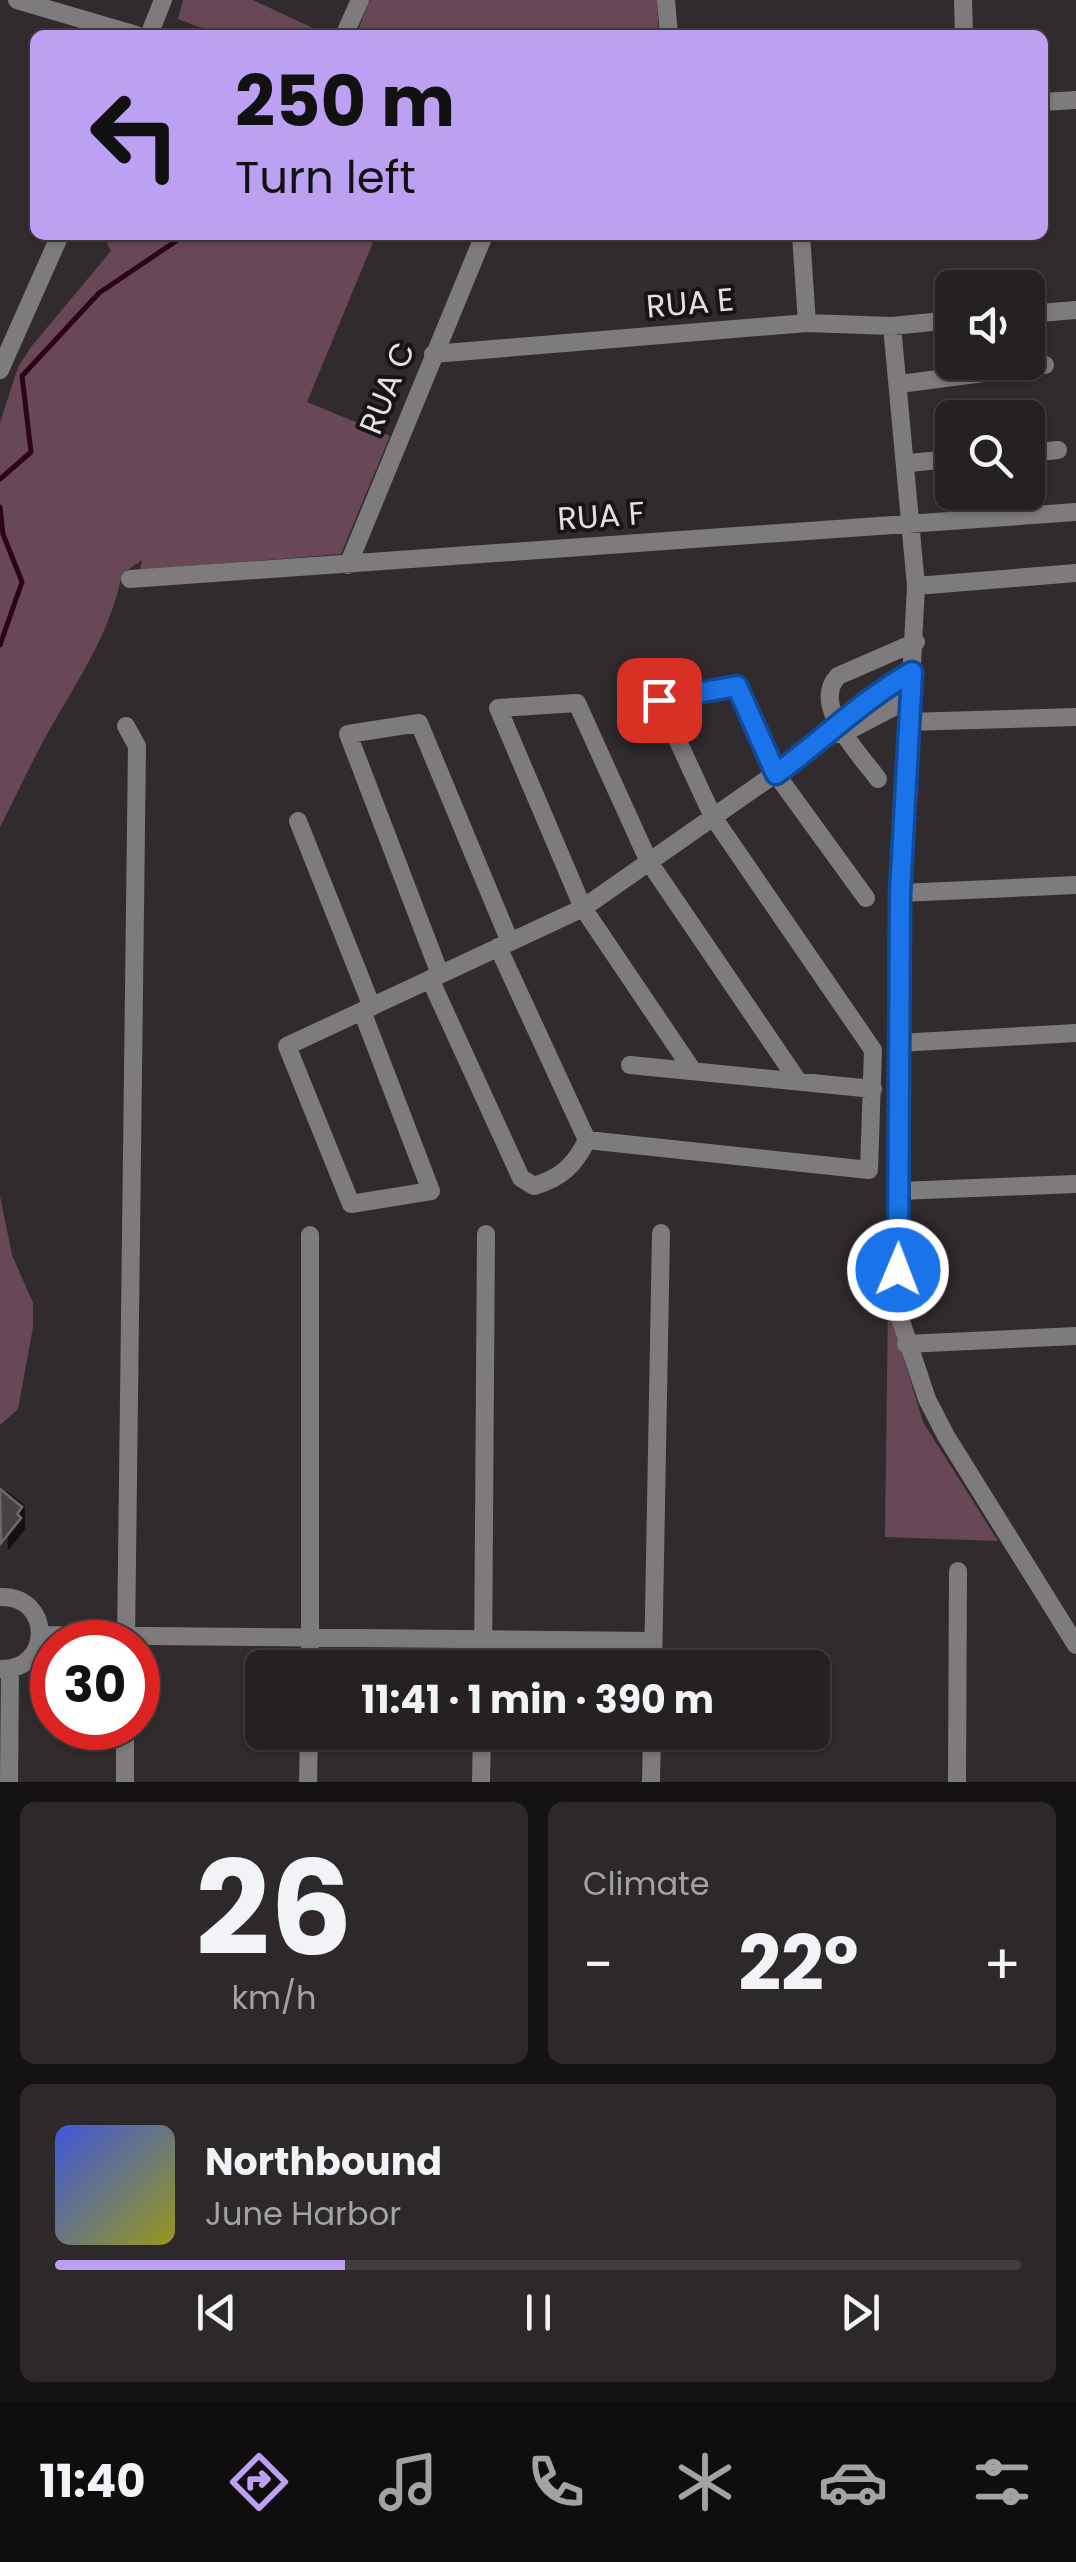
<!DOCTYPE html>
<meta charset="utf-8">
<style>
body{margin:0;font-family:Poppins,sans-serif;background:#2d282a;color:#f1f3f6;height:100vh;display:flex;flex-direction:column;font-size:38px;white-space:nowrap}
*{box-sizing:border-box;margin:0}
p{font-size:32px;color:#a3a3a5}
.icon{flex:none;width:55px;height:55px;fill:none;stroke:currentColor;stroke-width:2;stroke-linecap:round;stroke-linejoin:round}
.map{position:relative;height:1782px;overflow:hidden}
.side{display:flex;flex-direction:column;gap:20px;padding:20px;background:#141213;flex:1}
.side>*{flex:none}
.hud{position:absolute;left:30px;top:30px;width:1018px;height:210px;border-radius:15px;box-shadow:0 2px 8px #0004,0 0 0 2px #423e40;background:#bca0f2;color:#111;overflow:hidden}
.fabs{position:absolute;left:935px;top:270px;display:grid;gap:20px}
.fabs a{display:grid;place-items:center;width:110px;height:110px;border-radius:15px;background:#252022;box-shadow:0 2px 8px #0004,0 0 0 2px #423e40;font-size:50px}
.speed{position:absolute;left:30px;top:1620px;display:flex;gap:20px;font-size:50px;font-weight:700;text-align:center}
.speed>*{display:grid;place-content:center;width:130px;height:130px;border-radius:50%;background:#252022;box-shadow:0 2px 8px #0004,0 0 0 2px #423e40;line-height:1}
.speed .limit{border:15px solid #d22;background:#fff;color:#111}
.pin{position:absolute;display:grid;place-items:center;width:85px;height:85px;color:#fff;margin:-42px;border-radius:20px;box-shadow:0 5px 15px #0006}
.me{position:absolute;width:110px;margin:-55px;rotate:1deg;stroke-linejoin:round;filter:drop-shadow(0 0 8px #0008)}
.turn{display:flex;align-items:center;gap:35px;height:210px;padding:0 40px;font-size:45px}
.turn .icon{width:130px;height:130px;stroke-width:2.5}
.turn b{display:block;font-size:70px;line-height:85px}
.big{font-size:75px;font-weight:700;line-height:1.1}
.side .tile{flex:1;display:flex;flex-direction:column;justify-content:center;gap:15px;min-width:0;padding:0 35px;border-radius:15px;background:#2d282a}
.side .dial{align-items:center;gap:0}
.dial b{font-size:130px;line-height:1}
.song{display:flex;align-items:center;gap:30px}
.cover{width:120px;height:120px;border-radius:15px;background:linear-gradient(135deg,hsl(230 70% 55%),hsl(60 70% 35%))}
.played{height:10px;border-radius:5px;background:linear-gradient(90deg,#bca0f2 30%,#423e40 30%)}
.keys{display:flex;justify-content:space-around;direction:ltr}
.heat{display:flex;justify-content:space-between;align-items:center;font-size:55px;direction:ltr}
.side .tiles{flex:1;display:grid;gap:20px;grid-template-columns:1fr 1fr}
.tile:last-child{grid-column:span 2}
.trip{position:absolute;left:245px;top:1650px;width:585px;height:100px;border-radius:15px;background:#252022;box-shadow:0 2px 8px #0004,0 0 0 2px #423e40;font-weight:700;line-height:100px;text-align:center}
.dock{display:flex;height:160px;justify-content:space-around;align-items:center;background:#0f0d0e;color:#a3a3a5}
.dock .icon{width:70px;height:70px}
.dock .active{color:#bca0f2}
.dock b{font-size:45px;color:#f1f3f6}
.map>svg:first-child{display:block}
.green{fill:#684857}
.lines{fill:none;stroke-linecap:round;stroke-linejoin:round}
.stream{stroke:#2c031a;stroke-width:5}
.building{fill:#474144;stroke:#6e676a;stroke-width:2.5;filter:url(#shadow)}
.minor{stroke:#7e7b7d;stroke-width:18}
.route-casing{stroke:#114b97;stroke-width:25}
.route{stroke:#1a73e8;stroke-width:18}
.labels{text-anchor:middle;stroke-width:8;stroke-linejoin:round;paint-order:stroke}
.street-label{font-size:32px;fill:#e4e0e2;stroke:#171415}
</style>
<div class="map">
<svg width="1076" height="1782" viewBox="0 0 1076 1782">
<defs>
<filter id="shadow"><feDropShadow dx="8" dy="4.5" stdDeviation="0" flood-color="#0009"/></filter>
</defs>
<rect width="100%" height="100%" fill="#312b2d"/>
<!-- green -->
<path class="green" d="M183 0H253L328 35H290L282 29C246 43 213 33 178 19Z
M370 0H657L659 35H356Z
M103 235H376L307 402 390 436 341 554 140 570 142 560 122 574C110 632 83 672 54 722 34 756 18 792 0 827V423L18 367 31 347 111 251Z
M0 1196 12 1255 33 1303V1327L18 1409 0 1425Z
M888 1306 923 1422 998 1541 885 1537Z"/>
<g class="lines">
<!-- stream -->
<path class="stream" d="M0 479 31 452 22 376 99 293 185 235
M0 507 3 534 22 582 0 645"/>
</g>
<!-- building -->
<path class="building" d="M0 1489 22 1507 17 1514 21 1518 1 1543Z"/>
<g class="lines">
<!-- minor -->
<path class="minor" d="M17 0 136 35
M666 0 669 35
M963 0 964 35
M347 29 360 0
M149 35 163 0
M1042 102 1076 100
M801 235 807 323
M1028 314 1076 310
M892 326 916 586 900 893 897 1309 927 1399 946 1436 1076 1645
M433 354 807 323 892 326 952 320
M0 370 60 235
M900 384 1045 365
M1028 453 1058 450
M908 463 952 459
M348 565 484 235
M130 579 1076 512
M916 586 1076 573
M907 722 1076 717
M126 726 137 746 126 1642
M833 734 844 733 907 700
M878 779C860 754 810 705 838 676L916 642
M298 821 372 1007
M900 893 1076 885
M440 974 348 734 419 723 510 942
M430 979 521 1178 534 1186C561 1178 575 1165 587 1140L498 947
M362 1011 431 1191 351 1204 287 1046 583 908 832 734 880 690 912 671
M898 1043 1076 1033
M630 1065 873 1089
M693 1071 583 908 498 708 577 703 649 862 798 1081
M587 1140 869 1170 873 1050 713 817 659 700 737 686 776 774 866 898
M899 1191 1076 1184
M310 1235V1668
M906 1344 1076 1336
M0 1597C53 1595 53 1671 0 1669
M41 1635 653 1641
M483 1668 486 1234
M653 1668 661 1233
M9 1782 10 1669
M125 1782V1728
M308 1782 309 1732
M481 1782 482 1732
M651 1782 652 1732
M957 1782 958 1571"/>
</g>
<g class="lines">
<!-- route casing -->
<g class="route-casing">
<path id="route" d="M659 700 737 686 776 774C823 740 862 700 912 672L900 894 898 1270"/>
</g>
<!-- route -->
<use href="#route" class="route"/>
</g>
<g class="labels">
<!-- street labels -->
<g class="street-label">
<text transform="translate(690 303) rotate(-5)" y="11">RUA E</text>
<text transform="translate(387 388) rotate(-68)" y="11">RUA C</text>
<text transform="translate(601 516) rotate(-4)" y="11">RUA F</text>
</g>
</g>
</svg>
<div class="fabs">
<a><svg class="icon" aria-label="sound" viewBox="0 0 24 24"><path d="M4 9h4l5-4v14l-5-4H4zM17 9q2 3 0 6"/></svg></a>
<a><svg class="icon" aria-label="search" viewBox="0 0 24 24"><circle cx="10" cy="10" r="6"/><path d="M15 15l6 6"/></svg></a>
</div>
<div class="speed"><div class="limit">30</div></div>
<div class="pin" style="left:659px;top:700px;background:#d93025"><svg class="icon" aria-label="arrive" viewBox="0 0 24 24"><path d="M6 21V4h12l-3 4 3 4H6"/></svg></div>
<svg class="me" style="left:898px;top:1270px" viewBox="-20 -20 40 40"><circle r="17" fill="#1a73e8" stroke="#fff" stroke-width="3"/><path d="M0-11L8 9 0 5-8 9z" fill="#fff"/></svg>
<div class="trip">11:41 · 1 min · 390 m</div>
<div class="hud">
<div class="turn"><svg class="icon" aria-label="left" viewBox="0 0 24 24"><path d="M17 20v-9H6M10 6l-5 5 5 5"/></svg><div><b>250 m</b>Turn left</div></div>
</div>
</div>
<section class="side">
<div class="tiles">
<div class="tile dial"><b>26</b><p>km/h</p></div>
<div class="tile"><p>Climate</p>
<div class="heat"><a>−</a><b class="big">22°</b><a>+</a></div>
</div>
<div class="tile">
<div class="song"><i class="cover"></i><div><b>Northbound</b><p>June Harbor</p></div></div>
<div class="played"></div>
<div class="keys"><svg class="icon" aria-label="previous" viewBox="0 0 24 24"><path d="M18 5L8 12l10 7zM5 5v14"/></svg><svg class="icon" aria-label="pause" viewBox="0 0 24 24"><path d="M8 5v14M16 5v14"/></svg><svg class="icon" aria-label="next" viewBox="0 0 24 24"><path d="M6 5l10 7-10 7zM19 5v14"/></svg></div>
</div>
</div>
</section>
<nav class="dock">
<b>11:40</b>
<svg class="icon active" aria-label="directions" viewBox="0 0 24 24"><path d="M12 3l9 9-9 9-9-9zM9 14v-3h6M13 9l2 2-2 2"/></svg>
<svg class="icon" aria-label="music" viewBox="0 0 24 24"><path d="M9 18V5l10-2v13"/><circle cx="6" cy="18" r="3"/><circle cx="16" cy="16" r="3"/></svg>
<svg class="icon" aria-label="phone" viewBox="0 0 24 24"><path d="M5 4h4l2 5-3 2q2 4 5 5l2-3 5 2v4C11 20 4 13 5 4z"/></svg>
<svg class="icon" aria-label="climate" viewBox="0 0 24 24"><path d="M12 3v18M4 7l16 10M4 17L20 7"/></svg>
<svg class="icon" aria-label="car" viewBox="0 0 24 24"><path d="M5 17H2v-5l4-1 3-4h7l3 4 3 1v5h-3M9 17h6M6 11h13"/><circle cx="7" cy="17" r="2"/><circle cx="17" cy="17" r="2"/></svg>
<svg class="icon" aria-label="filters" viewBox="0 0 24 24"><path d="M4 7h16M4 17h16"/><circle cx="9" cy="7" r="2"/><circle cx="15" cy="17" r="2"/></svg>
</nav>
